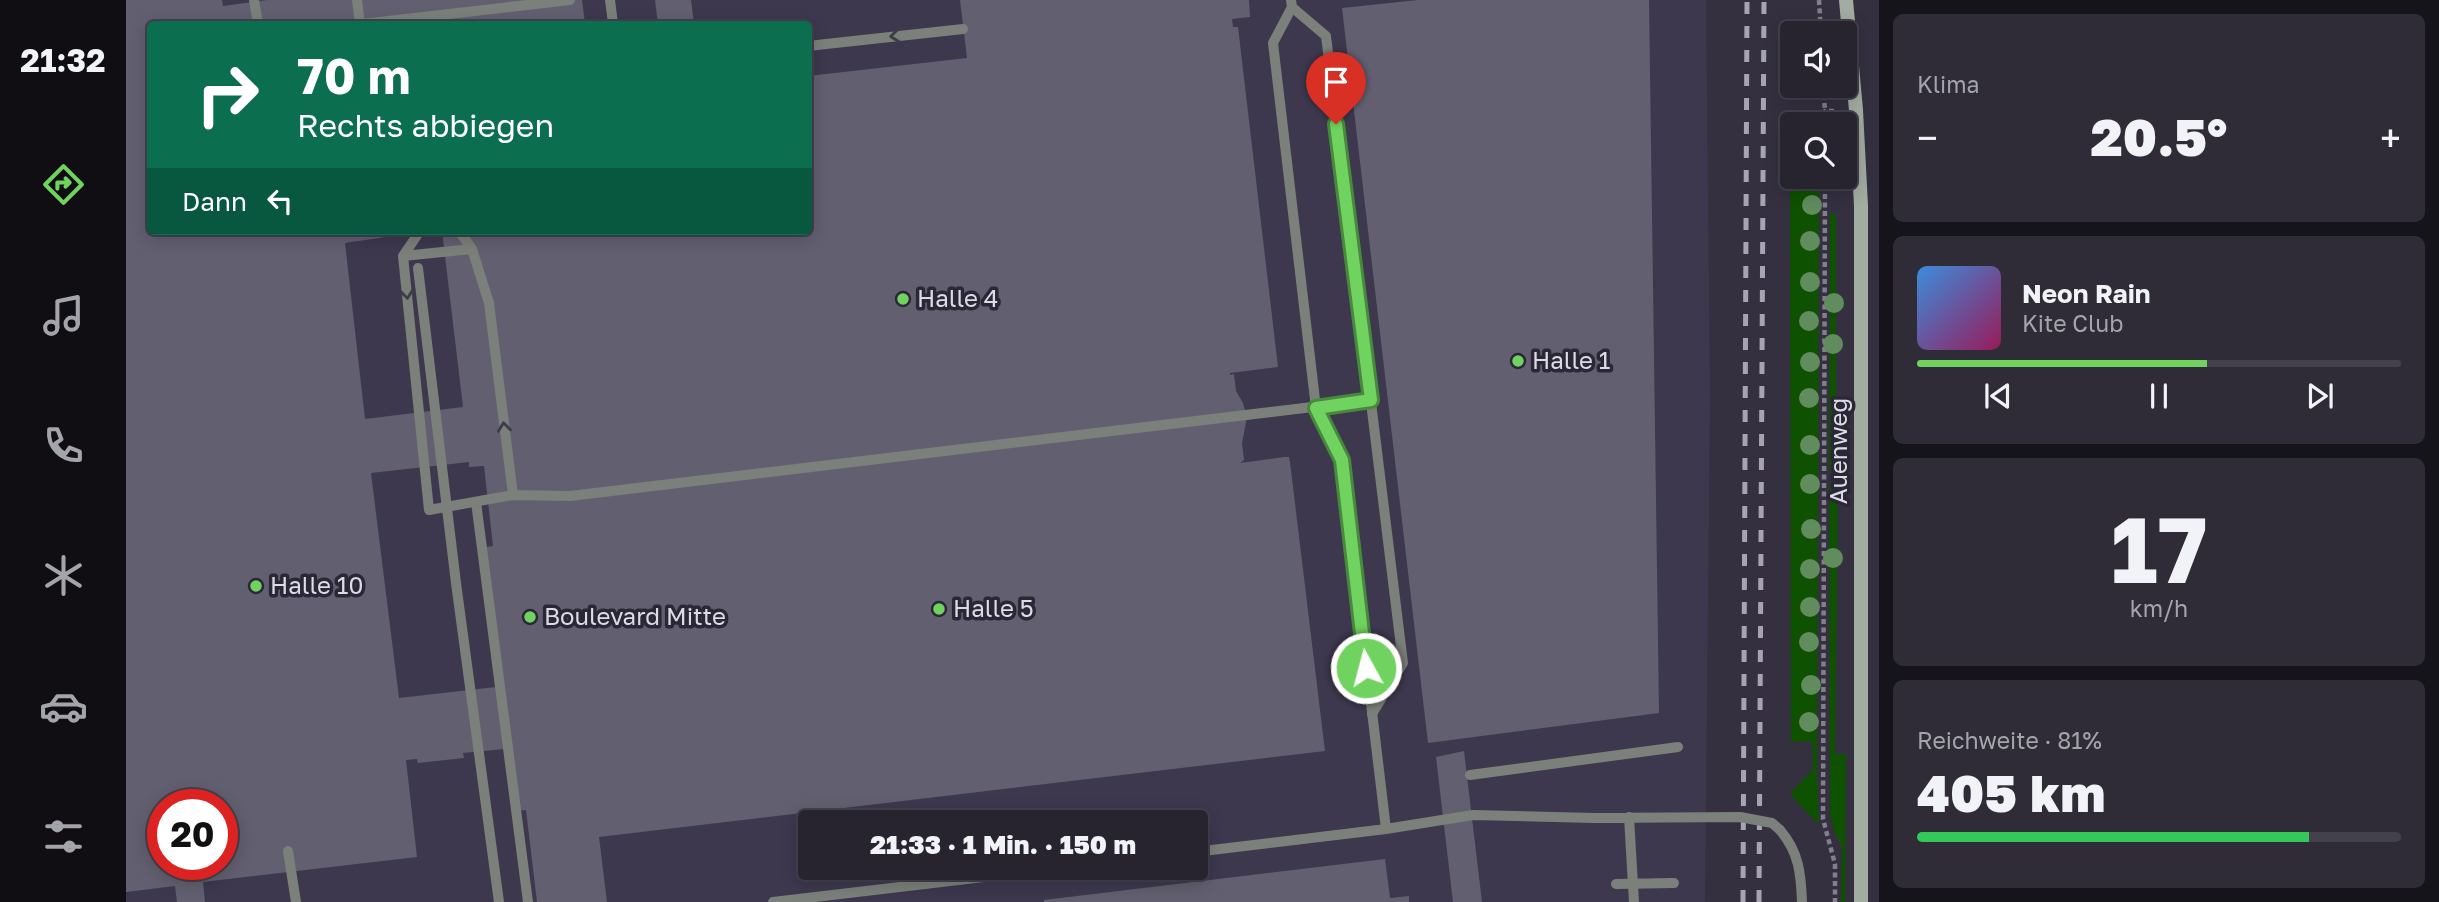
<!DOCTYPE html>
<html lang="de">
<meta charset="utf-8">
<style>
body{margin:0;font-family:"Golos Text",sans-serif;background:#2f2c38;color:#f1f3f6;height:100vh;display:flex;flex-direction:column;font-size:26px;white-space:nowrap}
*{box-sizing:border-box;margin:0}
p{font-size:23px;color:#a4a4ab}
.icon{flex:none;width:38px;height:38px;fill:none;stroke:currentColor;stroke-width:2;stroke-linecap:round;stroke-linejoin:round}
.map{position:relative;flex:1;overflow:hidden}
.drawer{display:flex;flex-direction:column;gap:14px;padding:14px;background:#15141a;width:560px}
.drawer>*{flex:none}
.hud{position:absolute;left:21px;top:21px;width:665px;height:214px;border-radius:7px;box-shadow:0 4px 18px #0003,0 0 0 2px #43414c;background:#0b6e4f;color:#fff;overflow:hidden}
.controls{position:absolute;left:1654px;top:21px;display:grid;gap:14px}
.controls a{display:grid;place-items:center;width:77px;height:77px;border-radius:7px;background:#272430;box-shadow:0 4px 18px #0003,0 0 0 2px #43414c;font-size:35px}
.speed{position:absolute;left:21px;top:789px;display:flex;gap:14px;font-size:35px;font-weight:700;text-align:center}
.speed>*{display:grid;place-content:center;width:91px;height:91px;border-radius:50%;background:#272430;box-shadow:0 4px 18px #0003,0 0 0 2px #43414c;line-height:1}
.speed .limit{border:10px solid #d22;background:#fff;color:#111}
.pin{position:absolute;display:grid;place-items:center;width:60px;height:60px;color:#fff;margin:-72px -30px;border-radius:50% 50% 50% 0;rotate:-45deg;box-shadow:0 0 7px #0007}
.pin .icon{rotate:45deg}
.me{position:absolute;width:77px;margin:-38px;rotate:353deg;stroke-linejoin:round;filter:drop-shadow(0 0 5px #0008)}
.turn{display:flex;align-items:center;gap:24px;height:147px;padding:0 35px;font-size:32px}
.turn .icon{width:91px;height:91px;stroke-width:2.5}
.turn b{display:block;font-size:49px;line-height:60px}
.then{display:flex;align-items:center;height:66px;padding:0 35px;background:#0003;gap:14px;font-size:26px}
.big{font-size:52px;font-weight:800;line-height:1.1}
.drawer .widget{flex:1;display:flex;flex-direction:column;justify-content:center;gap:10px;min-width:0;padding:0 24px;border-radius:10px;background:#2f2c38}
.drawer .dial{align-items:center;gap:0}
.dial b{font-size:91px;line-height:1}
.song{display:flex;align-items:center;gap:21px}
.cover{width:84px;height:84px;border-radius:10px;background:linear-gradient(135deg,hsl(210 70% 55%),hsl(330 70% 35%))}
.played{height:7px;border-radius:4px;background:linear-gradient(90deg,#70d35f 60%,#43414c 60%)}
.keys{display:flex;justify-content:space-around;direction:ltr}
.heat{display:flex;justify-content:space-between;align-items:center;font-size:38px;direction:ltr}
.charge{height:10px;border-radius:5px;background:linear-gradient(90deg,#34c759 81%,#43414c 0)}
.trip{position:absolute;left:672px;top:810px;width:410px;height:70px;border-radius:7px;background:#272430;box-shadow:0 4px 18px #0003,0 0 0 2px #43414c;font-weight:800;line-height:70px;text-align:center}
main{display:flex;flex:1;min-height:0}
.menu{display:flex;flex-direction:column;width:126px;justify-content:space-around;align-items:center;background:#100e13;color:#a4a4ab}
.menu .icon{width:49px;height:49px}
.menu .active{color:#70d35f}
.menu b{font-size:32px;color:#f1f3f6}
.map>svg:first-child{display:block}
.built{fill:#3d384e;fill-rule:evenodd}
.green{fill:#0e5100}
.building{fill:#625f70;fill-rule:evenodd}
.lines{fill:none;stroke-linecap:round;stroke-linejoin:round}
.path{stroke:#827f8c;stroke-width:4.5;stroke-dasharray:5 3.5;stroke-linecap:butt}
.lane{stroke:#7b807a;stroke-width:10}
.secondary{stroke:#a3aca1;stroke-width:14}
.rail{stroke:#a6a4b0;stroke-width:5;stroke-dasharray:12 12;stroke-linecap:butt}
.lane-bridge{stroke:#7b807a;stroke-width:10}
.tree{fill:#608c5e}
.oneway{stroke:#3e3d47}
.route-casing{stroke:#49893e;stroke-width:18}
.route{stroke:#70d35f;stroke-width:12}
.poi-dot{fill:#70d35f;stroke:#2a2736;stroke-width:2.5}
.labels{text-anchor:middle;stroke-width:7;stroke-linejoin:round;paint-order:stroke}
.poi-label{font-size:24px;fill:#dddbe5;stroke:#2a2736;text-anchor:start}
.street-label{font-size:24px;fill:#dddbe5;stroke:#2a2736}
</style>
<main>
<nav class="menu">
<b>21:32</b>
<svg class="icon active" aria-label="directions" viewBox="0 0 24 24"><path d="M12 3l9 9-9 9-9-9zM9 14v-3h6M13 9l2 2-2 2"/></svg>
<svg class="icon" aria-label="music" viewBox="0 0 24 24"><path d="M9 18V5l10-2v13"/><circle cx="6" cy="18" r="3"/><circle cx="16" cy="16" r="3"/></svg>
<svg class="icon" aria-label="phone" viewBox="0 0 24 24"><path d="M5 4h4l2 5-3 2q2 4 5 5l2-3 5 2v4C11 20 4 13 5 4z"/></svg>
<svg class="icon" aria-label="climate" viewBox="0 0 24 24"><path d="M12 3v18M4 7l16 10M4 17L20 7"/></svg>
<svg class="icon" aria-label="car" viewBox="0 0 24 24"><path d="M5 17H2v-5l4-1 3-4h7l3 4 3 1v5h-3M9 17h6M6 11h13"/><circle cx="7" cy="17" r="2"/><circle cx="17" cy="17" r="2"/></svg>
<svg class="icon" aria-label="filters" viewBox="0 0 24 24"><path d="M4 7h16M4 17h16"/><circle cx="9" cy="7" r="2"/><circle cx="15" cy="17" r="2"/></svg>
</nav>
<div class="map">
<svg width="1753" height="902" viewBox="0 0 1753 902">
<rect width="100%" height="100%" fill="#343040"/>
<!-- built -->
<path class="built" d="M0 0H1580L1584 397 1579 902H0ZM24 24H682V231H24ZM37 805H96V864H37ZM684 822H1069V868H684Z"/>
<!-- green -->
<path class="green" d="M1664 145H1666V177H1693L1691 773 1693 825 1664 794 1687 769 1686 741 1665 742Z
M1704 214H1710V471H1703Z
M1703 485H1712L1709 754H1720L1719 902H1715L1716 847 1708 831 1704 813Z"/>
<!-- building -->
<path class="building" d="M0 0H96L97 6 141 0H456L459 24H168L167 21 140 24H24V231H301L219 243 239 419 337 407 316 231H682V76L841 58 834 0H1123L1124 17 1106 19 1107 27H1112L1152 367 1104 373V375L1108 374 1110 391 1117 403 1121 417 1116 443 1118 460 1114 463 1158 457H1163L1164 462 1199 751 473 837 481 902H411L400 810 388 811 378 749 337 753 338 758 292 763 291 759 280 760 291 857 77 882 79 902H51L49 886 0 892ZM343 462V467L358 466 367 546 353 548 370 687 273 698 245 473ZM37 805H96V864H37Z
M529 0H565L568 24H532Z
M1292 0H1523L1533 713 1302 743 1216 8Z
M1338 751 1356 902H1327L1310 757Z
M1259 859 1264 898 1283 896V902H918V900Z"/>
<g class="lines">
<!-- path -->
<path class="path" d="M1693 0 1695 33
M1697 86 1699 111
M1699 124V111H1710
M1699 177 1697 819 1709 864V902"/>
<!-- lane -->
<path class="lane" d="M128 0 132 24
M231 0 234 24
M484 0 487 24
M1167 8 1200 36 1277 663 1246 714
M236 24 444 0
M682 46 837 29
M294 231 277 256 303 510 387 495 444 496 1245 400
M333 231 346 249 363 303 387 495
M277 256 346 249
M350 502 402 902
M1344 775 1552 747
M1654 830C1673 852 1675 874 1676 902
M162 851 170 902
M1490 884 1548 883
M647 902 934 868"/>
<!-- secondary -->
<path class="secondary" d="M1720 0 1730 110 1735 206V902"/>
<!-- rail -->
<path class="rail" d="M1617 902 1621 0
M1633 902 1638 0"/>
<!-- lane-bridge -->
<path class="lane-bridge" d="M1165 0 1166 7 1147 43 1190 408 1216 460 1260 829
M292 268 330 583 373 902
M1503 817 1508 902
M1069 852 1260 829 1347 815 1468 818 1614 817 1646 823 1654 830"/>
</g>
<!-- trees -->
<g class="tree">
<circle cx="1686" cy="205" r="10"/>
<circle cx="1684" cy="241" r="10"/>
<circle cx="1684" cy="282" r="10"/>
<circle cx="1708" cy="303" r="10"/>
<circle cx="1683" cy="321" r="10"/>
<circle cx="1707" cy="344" r="10"/>
<circle cx="1684" cy="362" r="10"/>
<circle cx="1683" cy="398" r="10"/>
<circle cx="1684" cy="445" r="10"/>
<circle cx="1684" cy="484" r="10"/>
<circle cx="1685" cy="529" r="10"/>
<circle cx="1707" cy="558" r="10"/>
<circle cx="1684" cy="569" r="10"/>
<circle cx="1684" cy="607" r="10"/>
<circle cx="1683" cy="642" r="10"/>
<circle cx="1685" cy="685" r="10"/>
<circle cx="1683" cy="722" r="10"/>
</g>
<!-- one-way arrows -->
<defs><path id="oneway-chevron" d="M-2-3.5L2.5 0L-2 3.5" fill="none" stroke-width="1.6" stroke-linecap="round" stroke-linejoin="round" transform="scale(1.75)"/></defs>
<g class="oneway">
<use href="#oneway-chevron" transform="translate(769 36) rotate(174)"/>
<use href="#oneway-chevron" transform="translate(281 294) rotate(84)"/>
<use href="#oneway-chevron" transform="translate(378 427) rotate(-97)"/>
</g>
<g class="lines">
<!-- route casing -->
<g class="route-casing">
<path id="route" d="M1210 124 1245 400 1190 408 1216 460 1240 668"/>
</g>
<!-- route -->
<use href="#route" class="route"/>
</g>
<!-- markers -->
<g class="poi-dot">
<circle cx="777" cy="299" r="7"/>
<circle cx="1392" cy="361" r="7"/>
<circle cx="130" cy="586" r="7"/>
<circle cx="813" cy="609" r="7"/>
<circle cx="404" cy="617" r="7"/>
</g>
<g class="labels">
<!-- poi labels -->
<g class="poi-label">
<text x="791" y="307">Halle 4</text>
<text x="1406" y="369">Halle 1</text>
<text x="144" y="594">Halle 10</text>
<text x="827" y="617">Halle 5</text>
<text x="418" y="625">Boulevard Mitte</text>
</g>
<!-- street labels -->
<g class="street-label">
<text transform="translate(1713 451) rotate(-90)" y="8">Auenweg</text>
</g>
</g>
</svg>
<div class="controls">
<a><svg class="icon" aria-label="sound" viewBox="0 0 24 24"><path d="M4 9h4l5-4v14l-5-4H4zM17 9q2 3 0 6"/></svg></a>
<a><svg class="icon" aria-label="search" viewBox="0 0 24 24"><circle cx="10" cy="10" r="6"/><path d="M15 15l6 6"/></svg></a>
</div>
<div class="speed"><div class="limit">20</div></div>
<div class="pin" style="left:1210px;top:124px;background:#d93025"><svg class="icon" aria-label="arrive" viewBox="0 0 24 24"><path d="M6 21V4h12l-3 4 3 4H6"/></svg></div>
<svg class="me" style="left:1240px;top:668px" viewBox="-20 -20 40 40"><circle r="17" fill="#70d35f" stroke="#fff" stroke-width="3"/><path d="M0-11L8 9 0 5-8 9z" fill="#fff"/></svg>
<div class="trip">21:33 · 1 Min. · 150 m</div>
<div class="hud">
<div class="turn"><svg class="icon" aria-label="right" viewBox="0 0 24 24"><path d="M7 20v-9h11M14 6l5 5-5 5"/></svg><div><b>70 m</b>Rechts abbiegen</div></div>
<div class="then">Dann<svg class="icon" aria-label="left" viewBox="0 0 24 24"><path d="M17 20v-9H6M10 6l-5 5 5 5"/></svg></div>
</div>
</div>
<section class="drawer">
<div class="widget"><p>Klima</p>
<div class="heat"><a>−</a><b class="big">20.5°</b><a>+</a></div>
</div>
<div class="widget">
<div class="song"><i class="cover"></i><div><b>Neon Rain</b><p>Kite Club</p></div></div>
<div class="played"></div>
<div class="keys"><svg class="icon" aria-label="previous" viewBox="0 0 24 24"><path d="M18 5L8 12l10 7zM5 5v14"/></svg><svg class="icon" aria-label="pause" viewBox="0 0 24 24"><path d="M8 5v14M16 5v14"/></svg><svg class="icon" aria-label="next" viewBox="0 0 24 24"><path d="M6 5l10 7-10 7zM19 5v14"/></svg></div>
</div>
<div class="widget dial"><b>17</b><p>km/h</p></div>
<div class="widget"><p>Reichweite · 81%</p><b class="big">405 km</b><div class="charge"></div></div>
</section>
</main>
